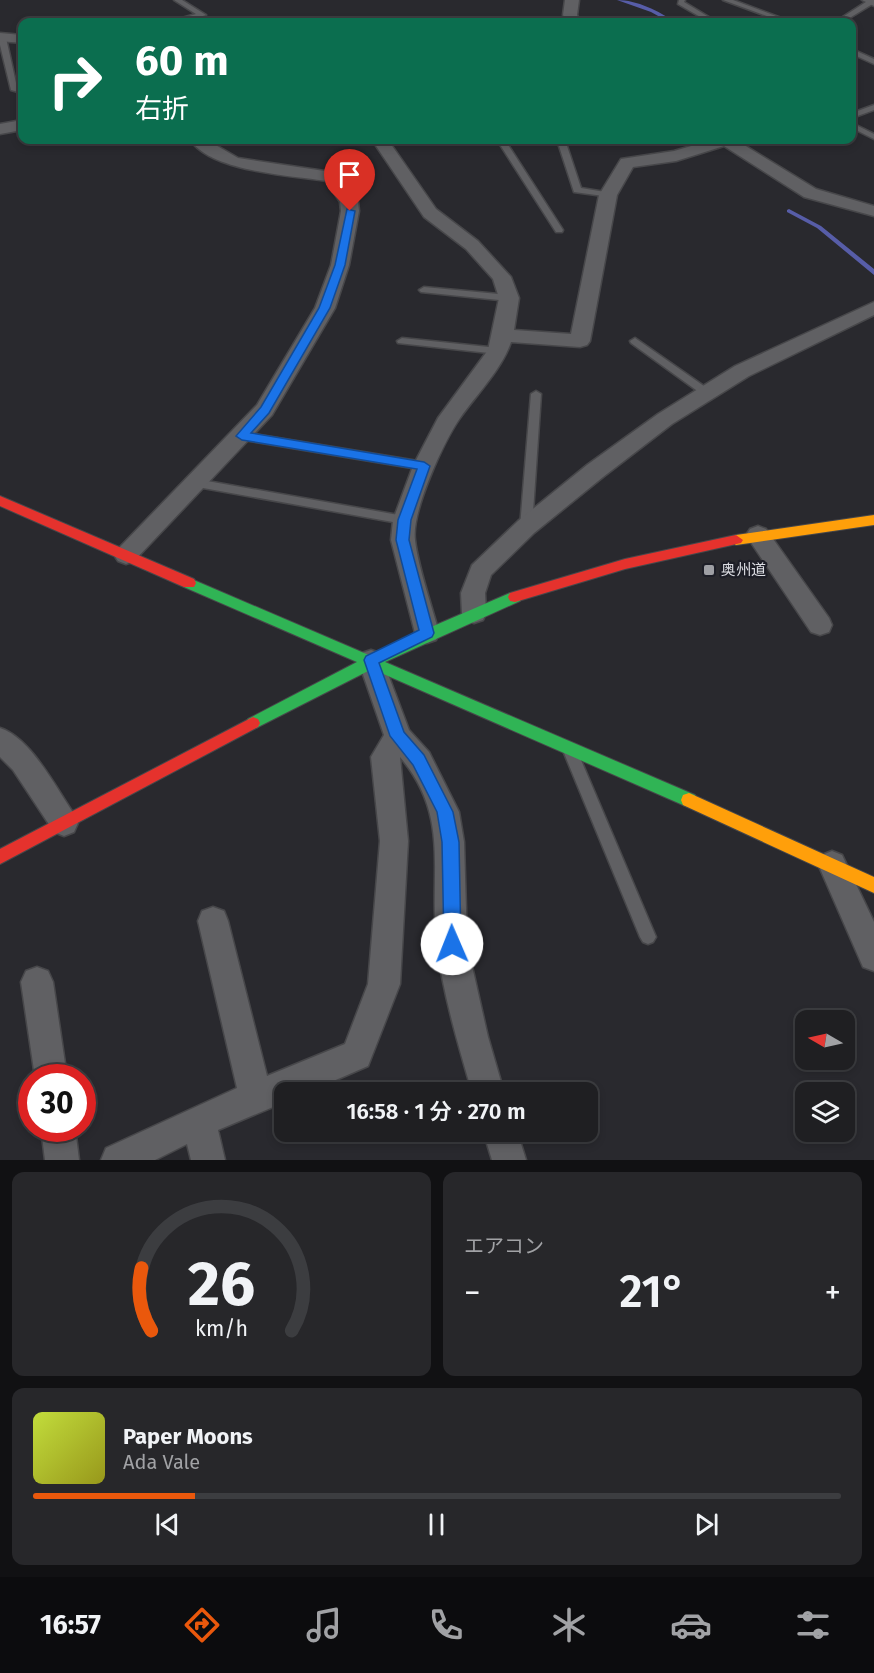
<!DOCTYPE html>
<html lang="ja">
<meta charset="utf-8">
<style>
body{margin:0;font-family:"Fira Sans","Noto Sans JP",sans-serif;background:#27272a;color:#f1f3f6;height:100vh;display:flex;flex-direction:column;font-size:22px;white-space:nowrap}
*{box-sizing:border-box;margin:0}
p{font-size:20px;color:#a1a2a5}
.icon{flex:none;width:33px;height:33px;fill:none;stroke:currentColor;stroke-width:2;stroke-linecap:round;stroke-linejoin:round}
.map{position:relative;height:1160px;overflow:hidden}
.panel{display:flex;flex-direction:column;gap:12px;padding:12px;background:#111113;flex:1}
.panel>*{flex:none}
.top-card{position:absolute;left:18px;top:18px;width:838px;height:126px;border-radius:12px;box-shadow:0 3px 9px #0003,0 0 0 2px #3c3d40;background:#0b6e4f;color:#fff;overflow:hidden}
.needle{width:39px;rotate:279deg}
.fabs{position:absolute;left:795px;top:1010px;display:grid;gap:12px}
.fabs a{display:grid;place-items:center;width:60px;height:60px;border-radius:12px;background:#1f1f22;box-shadow:0 3px 9px #0003,0 0 0 2px #3c3d40;font-size:30px}
.speed{position:absolute;left:18px;top:1064px;display:flex;gap:12px;font-size:30px;font-weight:700;text-align:center}
.speed>*{display:grid;place-content:center;width:78px;height:78px;border-radius:50%;background:#1f1f22;box-shadow:0 3px 9px #0003,0 0 0 2px #3c3d40;line-height:1}
.speed .limit{border:9px solid #d22;background:#fff;color:#111}
.pin{position:absolute;display:grid;place-items:center;width:51px;height:51px;color:#fff;margin:-62px -26px;border-radius:50% 50% 50% 0;rotate:-45deg;box-shadow:0 0 6px #0007}
.pin .icon{rotate:45deg}
.me{position:absolute;width:66px;margin:-33px;rotate:359deg;stroke-linejoin:round;filter:drop-shadow(0 0 4px #0008)}
.turn{display:flex;align-items:center;gap:21px;height:126px;padding:0 18px;font-size:27px}
.turn .icon{width:78px;height:78px;stroke-width:2.5}
.turn b{display:block;font-size:42px;line-height:51px}
.big{font-size:45px;font-weight:600;line-height:1.1}
.panel .card{flex:1;display:flex;flex-direction:column;justify-content:center;gap:9px;min-width:0;padding:0 21px;border-radius:12px;background:#27272a}
.panel .dial{align-items:center;gap:0}
.dial svg{height:156px;overflow:visible;fill:none;stroke:#3c3d40;stroke-width:7;stroke-linecap:round;text-anchor:middle}
.dial text{fill:#f1f3f6;stroke:none}
.song{display:flex;align-items:center;gap:18px}
.cover{width:72px;height:72px;border-radius:9px;background:linear-gradient(135deg,hsl(70 70% 55%),hsl(60 70% 35%))}
.played{height:6px;border-radius:3px;background:linear-gradient(90deg,#ea580c 20%,#3c3d40 20%)}
.keys{display:flex;justify-content:space-around;direction:ltr}
.heat{display:flex;justify-content:space-between;align-items:center;font-size:33px;direction:ltr}
.panel .tiles{flex:1;display:grid;gap:12px;grid-template-columns:1fr 1fr}
.card:last-child{grid-column:span 2}
.trip{position:absolute;left:274px;top:1082px;width:324px;height:60px;border-radius:12px;background:#1f1f22;box-shadow:0 3px 9px #0003,0 0 0 2px #3c3d40;font-weight:600;line-height:60px;text-align:center}
.menu{display:flex;height:96px;justify-content:space-around;align-items:center;background:#0c0c0e;color:#a1a2a5}
.menu .icon{width:42px;height:42px}
.menu .active{color:#ea580c}
.menu b{font-size:27px;color:#f1f3f6}
.map>svg:first-child{display:block}
.lines{fill:none;stroke-linecap:round;stroke-linejoin:round}
.stream{fill:#575da8;fill-rule:evenodd}
.lane-casing{stroke:#47474a;stroke-width:3}
.street-casing{stroke:#47474a;stroke-width:3}
.fast-casing{stroke:#47474a;stroke-width:2}
.slow-casing{stroke:#47474a;stroke-width:2}
.jam-casing{stroke:#47474a;stroke-width:2}
.lane{fill:#606063;fill-rule:evenodd}
.street{fill:#606063;fill-rule:evenodd}
.fast{fill:#30b455;fill-rule:evenodd}
.slow{fill:#ff9f0a;fill-rule:evenodd}
.jam{fill:#e5322d;fill-rule:evenodd}
.route{fill:#1a73e8;stroke:#114b97;stroke-width:1.5}
.poi-dot{fill:#9e9fa4;stroke:#1d1e27;stroke-width:2}
.labels{text-anchor:middle;stroke-width:4.5;stroke-linejoin:round;paint-order:stroke}
.poi-label{font-size:15px;fill:#dddee4;stroke:#1d1e27;text-anchor:start}
</style>
<div class="map">
<svg width="874" height="1160" viewBox="0 0 874 1160">
<rect width="100%" height="100%" fill="#29292e"/>
<g class="lines">
<!-- stream -->
<path class="stream" d="M617 0C637 0 659 11 675 22H669L651 12Z
M789 209 821 226 874 269V275L817 228 787 212V210Z"/>
<!-- lane casing -->
<g class="lane-casing">
<path id="lane" d="M174 0H182L206 15 184 22H175V20L196 14Z
M679 0H685L684 2 717 22H709L678 4Z
M723 0H733L792 22H783Z
M869 0H874V3L843 22H835Z
M0 36 6 38 18 92 11 90 0 45Z
M852 49 874 59V64L852 54Z
M874 105V110L852 118V113Z
M852 123 874 134V139L852 128Z
M497 140H505L563 230 562 232H556Z
M557 140H565L581 188 611 193V197L574 192Z
M424 287 509 295 514 298 509 301 421 292 419 290Z
M402 338 498 348 503 351 498 354 398 343 397 341Z
M635 338 711 391 712 393 711 395H703L631 343 630 341Z
M536 391 541 394 532 527 526 531 520 527 531 394Z
M242 432 424 462 430 466 424 470 238 439 237 436Z
M196 479 404 516 410 520 404 524 192 486 190 483 192 480Z
M571 747 576 749 578 753 656 937 653 942 648 944 643 942 640 937 564 753 566 749Z"/>
</g>
<!-- street casing -->
<g class="street-casing">
<path id="street" d="M565 0H579L577 15 581 22H567L563 15Z
M862 0H874V6Z
M0 33 22 35V43L0 41Z
M22 120V130L0 134V124Z
M190 140H207L238 158 338 173 358 202 359 211 349 265 335 308 272 415 134 561 126 564 118 561 114 555 118 549 257 405 315 308 331 265 341 211 340 202 326 181C289 175 213 172 190 140Z
M372 140H388L436 209 478 241 511 277 519 298 514 330 571 334 599 195 621 159 674 151 712 140H736L816 189 874 206V216L804 197 724 146 676 161 633 167 617 195 590 341 587 345 580 347 511 342C502 369 477 394 460 418 444 441 411 512 415 540 418 567 432 606 439 633L436 640 427 643 418 640 415 633 391 540 393 520 413 466 438 418 488 350 499 298 493 279 466 249 424 217Z
M874 302V315L749 376 672 424 603 477 534 533 491 575 485 593 486 613 483 620 474 623 465 620 462 613 461 593 472 565 518 521 587 465 658 414 735 366Z
M758 526 766 529 829 618 832 625 829 632 820 635 811 632 750 541 746 535 750 529Z
M371 650 380 653 409 730 429 752 459 812 464 842 467 944 488 1037 504 1092H472C458 1044 443 994 437 945 428 875 452 818 400 757L408 841 400 984 368 1066 308 1092H285V1102L218 1130 225 1160H191L187 1144 155 1160H101L106 1148 237 1088 198 921 202 911 213 907 224 911 228 921 267 1076 345 1044 368 984 380 841 371 757 384 735 358 660 362 653Z
M0 728C31 738 56 788 74 814L78 823 74 832 64 836 54 832 13 770 0 757Z
M832 851 842 855 874 922V971L863 967 818 864 822 855Z
M37 967 48 971 53 982 67 1077H35L21 982 26 971Z
M41 1128H75L79 1160H45Z
M483 1131H517L526 1160H492Z"/>
</g>
<!-- fast casing -->
<g class="fast-casing">
<path id="fast" d="M189 578 371 656 401 640 510 593H520L522 597 520 601 385 662 695 795 697 800 695 805 689 807 683 805 372 669 258 727 253 729 248 727 246 723 248 719 357 662 184 587 182 583 184 579Z"/>
</g>
<!-- slow casing -->
<g class="slow-casing">
<path id="slow" d="M874 515V525L736 545 729 540 736 535Z
M689 793 874 877V893L683 805 681 800 683 795Z"/>
</g>
<!-- jam casing -->
<g class="jam-casing">
<path id="jam" d="M0 496 194 579 196 583 194 587H184L0 506Z
M736 535 743 540 741 543 625 569 515 602 510 601 508 597 510 593 625 559Z
M253 717 258 719 260 723 258 727 0 864V849Z"/>
</g>
<!-- lane -->
<use href="#lane" class="lane"/>
<!-- street -->
<use href="#street" class="street"/>
<!-- fast -->
<use href="#fast" class="fast"/>
<!-- slow -->
<use href="#slow" class="slow"/>
<!-- jam -->
<use href="#jam" class="jam"/>
</g>
<!-- route -->
<path class="route" d="M347 209 355 211 345 265 330 308 269 413 251 433 424 462 430 466 411 520 409 540 434 633 432 637 379 663 404 732 424 755 453 812 459 842 461 944 458 950 452 952 446 950 444 944 442 842 437 812 413 765 390 736 364 660 366 656 419 630 396 540 398 520 417 469 242 440 236 436 261 407 319 308 335 265Z"/>
<!-- markers -->
<rect class="poi-dot" x="703" y="564" width="12" height="12" rx="3"/>
<g class="labels">
<!-- poi labels -->
<g class="poi-label">
<text x="721" y="575">奥州道</text>
</g>
</g>
</svg>
<div class="fabs">
<a><svg class="needle" viewBox="-14 -14 28 28"><path d="M0-13l5 13h-10z" fill="#e53935"/><path d="M0 13l5-13h-10z" fill="#a1a2a5"/></svg></a>
<a><svg class="icon" aria-label="layers" viewBox="0 0 24 24"><path d="M12 4l9 5-9 5-9-5zM3 14l9 5 9-5"/></svg></a>
</div>
<div class="speed"><div class="limit">30</div></div>
<div class="pin" style="left:350px;top:211px;background:#d93025"><svg class="icon" aria-label="arrive" viewBox="0 0 24 24"><path d="M6 21V4h12l-3 4 3 4H6"/></svg></div>
<svg class="me" style="left:452px;top:944px" viewBox="-20 -20 40 40"><circle r="19" fill="#fff"/><path d="M0-13L10 11 0 6-10 11z" fill="#1a73e8"/></svg>
<div class="trip">16:58 · 1 分 · 270 m</div>
<div class="top-card">
<div class="turn"><svg class="icon" aria-label="right" viewBox="0 0 24 24"><path d="M7 20v-9h11M14 6l5 5-5 5"/></svg><div><b>60 m</b>右折</div></div>
</div>
</div>
<section class="panel">
<div class="tiles">
<div class="card dial"><svg viewBox="0 0 100 80">
<path d="M14 69A42 42 0 1 1 86 69"/>
<path d="M14 69A42 42 0 0 1 9 37" stroke="#ea580c"/>
<text x="50" y="56" font-size="32" font-weight="700">26</text>
<text x="50" y="72" font-size="11">km/h</text>
</svg></div>
<div class="card"><p>エアコン</p>
<div class="heat"><a>−</a><b class="big">21°</b><a>+</a></div>
</div>
<div class="card">
<div class="song"><i class="cover"></i><div><b>Paper Moons</b><p>Ada Vale</p></div></div>
<div class="played"></div>
<div class="keys"><svg class="icon" aria-label="previous" viewBox="0 0 24 24"><path d="M18 5L8 12l10 7zM5 5v14"/></svg><svg class="icon" aria-label="pause" viewBox="0 0 24 24"><path d="M8 5v14M16 5v14"/></svg><svg class="icon" aria-label="next" viewBox="0 0 24 24"><path d="M6 5l10 7-10 7zM19 5v14"/></svg></div>
</div>
</div>
</section>
<nav class="menu">
<b>16:57</b>
<svg class="icon active" aria-label="directions" viewBox="0 0 24 24"><path d="M12 3l9 9-9 9-9-9zM9 14v-3h6M13 9l2 2-2 2"/></svg>
<svg class="icon" aria-label="music" viewBox="0 0 24 24"><path d="M9 18V5l10-2v13"/><circle cx="6" cy="18" r="3"/><circle cx="16" cy="16" r="3"/></svg>
<svg class="icon" aria-label="phone" viewBox="0 0 24 24"><path d="M5 4h4l2 5-3 2q2 4 5 5l2-3 5 2v4C11 20 4 13 5 4z"/></svg>
<svg class="icon" aria-label="climate" viewBox="0 0 24 24"><path d="M12 3v18M4 7l16 10M4 17L20 7"/></svg>
<svg class="icon" aria-label="car" viewBox="0 0 24 24"><path d="M5 17H2v-5l4-1 3-4h7l3 4 3 1v5h-3M9 17h6M6 11h13"/><circle cx="7" cy="17" r="2"/><circle cx="17" cy="17" r="2"/></svg>
<svg class="icon" aria-label="filters" viewBox="0 0 24 24"><path d="M4 7h16M4 17h16"/><circle cx="9" cy="7" r="2"/><circle cx="15" cy="17" r="2"/></svg>
</nav>
